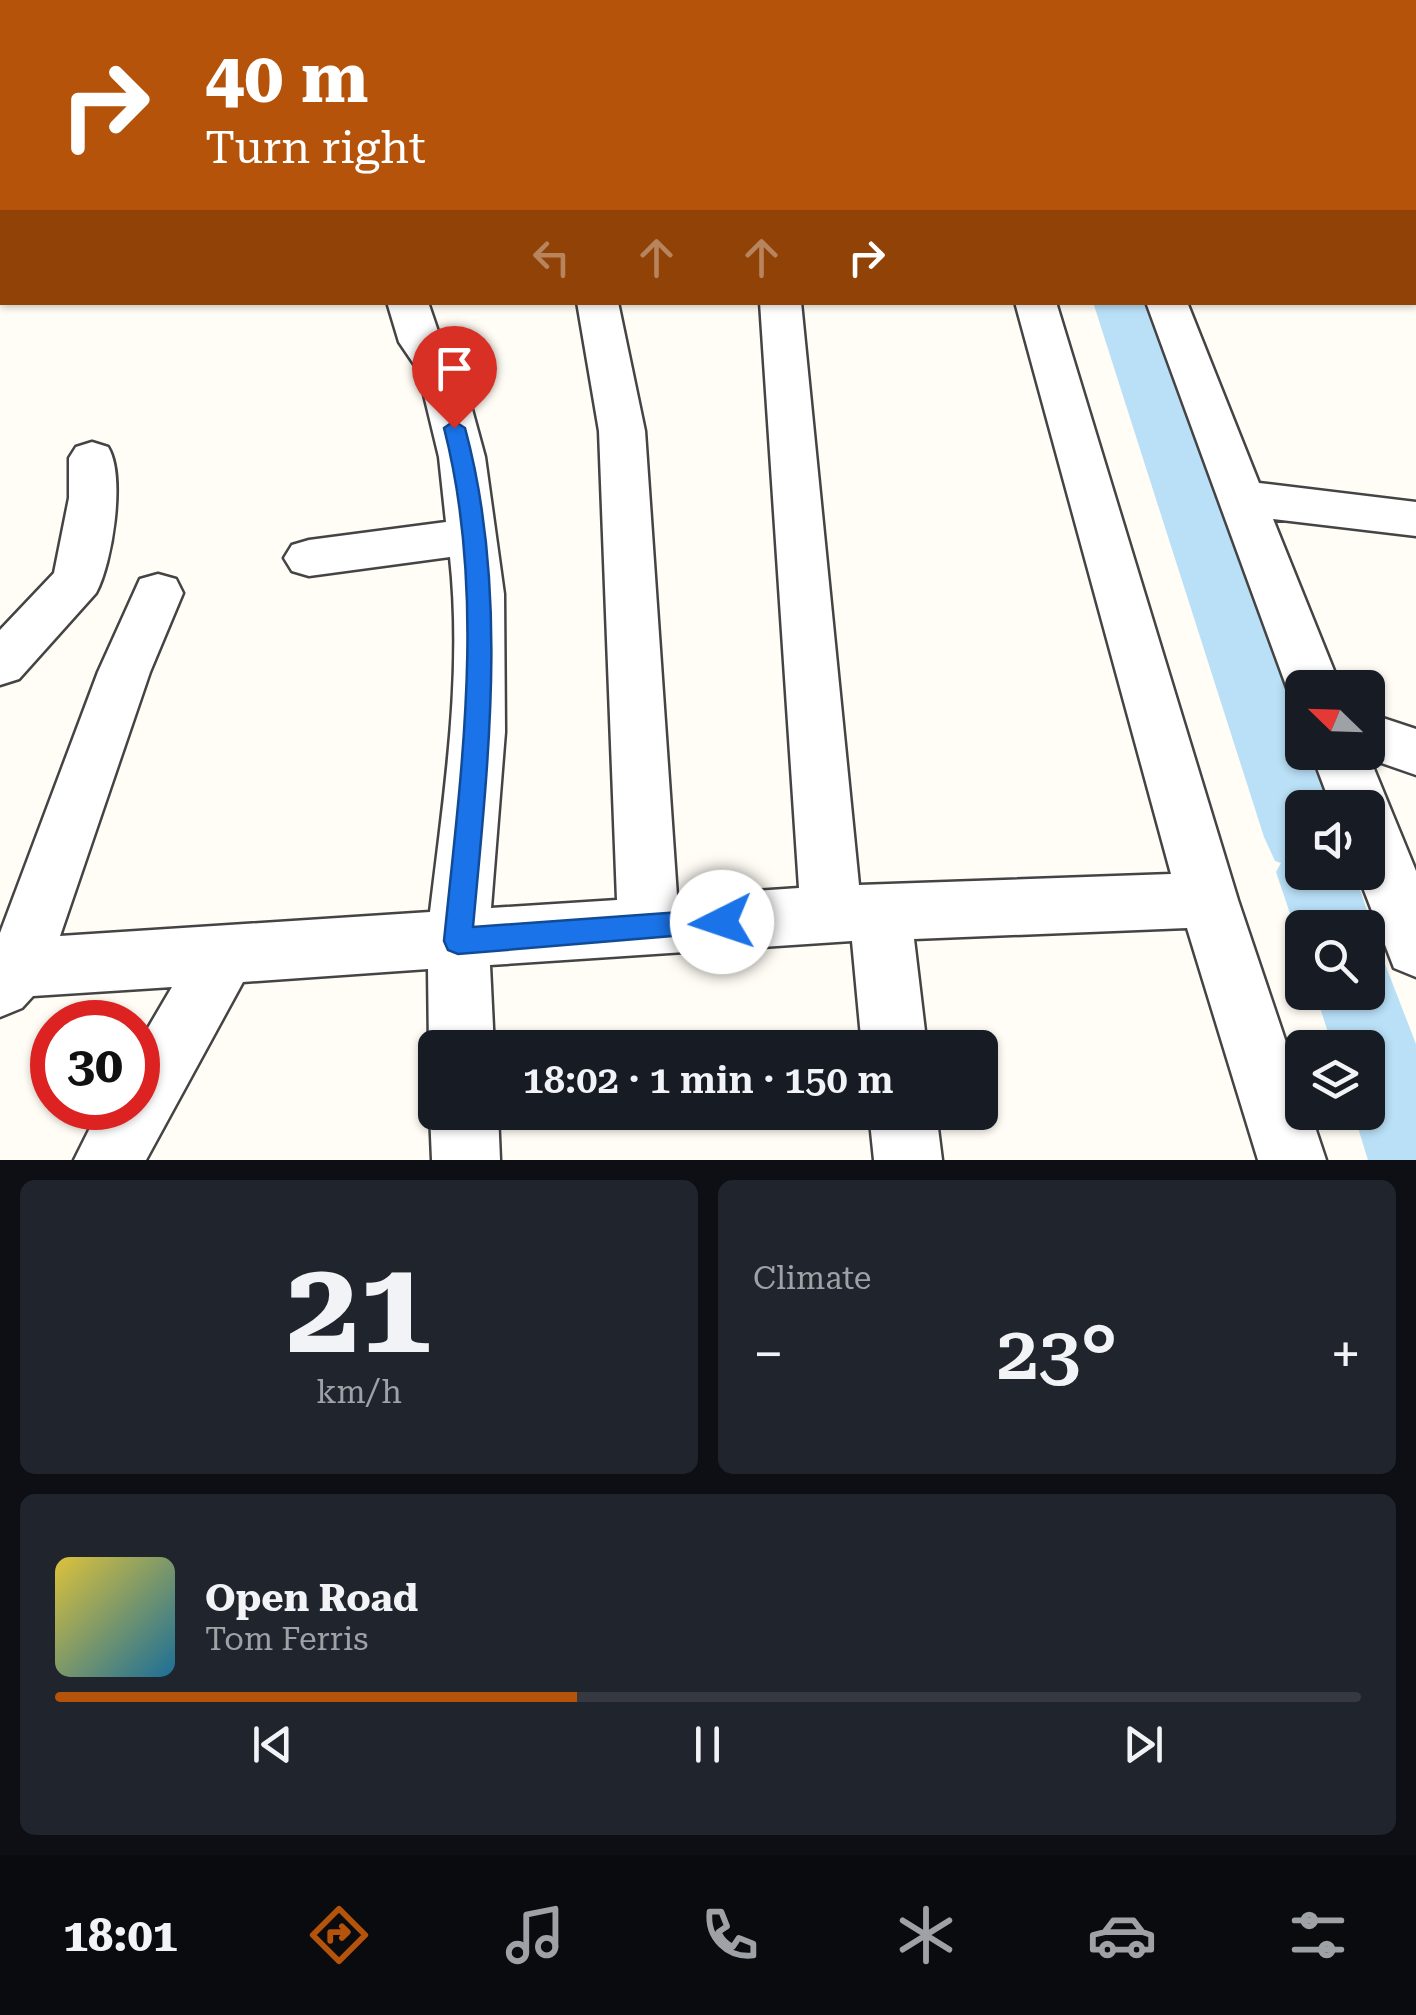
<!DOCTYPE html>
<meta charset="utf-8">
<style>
body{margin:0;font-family:"Roboto Serif",serif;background:#20242c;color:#f1f3f6;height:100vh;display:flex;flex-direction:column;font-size:38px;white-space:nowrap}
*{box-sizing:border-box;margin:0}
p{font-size:32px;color:#9ea1a6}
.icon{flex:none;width:55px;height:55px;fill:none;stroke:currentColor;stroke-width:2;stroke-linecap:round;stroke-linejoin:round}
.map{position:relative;height:1160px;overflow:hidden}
.panel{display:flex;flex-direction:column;gap:20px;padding:20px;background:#0d0f14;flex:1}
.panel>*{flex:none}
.hud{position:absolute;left:0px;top:0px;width:1418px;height:305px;box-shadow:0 2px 8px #0004;background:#b45309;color:#fff;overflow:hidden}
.needle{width:65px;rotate:293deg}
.controls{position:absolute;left:1285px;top:670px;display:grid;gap:20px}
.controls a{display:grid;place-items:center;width:100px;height:100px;border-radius:15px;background:#171b24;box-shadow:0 2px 8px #0004;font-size:50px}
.speed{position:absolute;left:30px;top:1000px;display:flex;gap:20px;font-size:50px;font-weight:700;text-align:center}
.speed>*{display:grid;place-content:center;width:130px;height:130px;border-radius:50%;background:#171b24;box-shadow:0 2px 8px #0004;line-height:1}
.speed .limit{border:15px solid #d22;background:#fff;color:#111}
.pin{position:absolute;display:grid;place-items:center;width:85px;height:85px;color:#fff;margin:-102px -42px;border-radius:50% 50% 50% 0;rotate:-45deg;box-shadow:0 0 10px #0007}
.pin .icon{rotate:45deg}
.me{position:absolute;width:110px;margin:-55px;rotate:266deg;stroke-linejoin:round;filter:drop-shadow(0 0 8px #0008)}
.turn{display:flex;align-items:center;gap:35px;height:210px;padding:0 40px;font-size:45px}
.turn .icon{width:130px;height:130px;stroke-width:2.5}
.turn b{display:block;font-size:70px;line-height:85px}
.lanes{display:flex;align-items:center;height:95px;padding:0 40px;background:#0003;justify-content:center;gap:50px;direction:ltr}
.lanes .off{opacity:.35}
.big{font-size:75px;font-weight:600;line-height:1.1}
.panel .card{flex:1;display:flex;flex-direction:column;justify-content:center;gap:15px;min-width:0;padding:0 35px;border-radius:15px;background:#20242c}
.panel .dial{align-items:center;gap:0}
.dial b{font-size:130px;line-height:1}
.song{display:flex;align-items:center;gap:30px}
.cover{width:120px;height:120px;border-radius:15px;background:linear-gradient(135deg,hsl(50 70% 55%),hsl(200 70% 35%))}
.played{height:10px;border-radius:5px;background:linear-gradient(90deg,#b45309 40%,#363941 40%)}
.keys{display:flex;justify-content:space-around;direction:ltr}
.heat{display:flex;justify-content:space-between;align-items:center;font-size:55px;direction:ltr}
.panel .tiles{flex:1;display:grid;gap:20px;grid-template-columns:1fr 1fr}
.card:last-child{grid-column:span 2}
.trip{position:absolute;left:418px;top:1030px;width:580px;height:100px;border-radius:15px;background:#171b24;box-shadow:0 2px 8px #0004;font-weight:600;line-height:100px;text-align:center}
.tab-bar{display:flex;height:160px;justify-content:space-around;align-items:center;background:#090b0e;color:#9ea1a6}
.tab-bar .icon{width:70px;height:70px}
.tab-bar .selected{color:#b45309}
.tab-bar b{font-size:45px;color:#f1f3f6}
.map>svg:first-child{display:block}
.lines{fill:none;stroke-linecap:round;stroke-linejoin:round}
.river{fill:#b9e0f7;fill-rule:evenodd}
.minor-casing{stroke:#444;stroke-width:5}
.major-casing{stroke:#222;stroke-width:5}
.minor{fill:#fff;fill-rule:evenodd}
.major{fill:#f9d66b;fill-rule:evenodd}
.route{fill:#1a73e8;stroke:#114b97;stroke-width:2.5}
</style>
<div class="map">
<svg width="1416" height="1160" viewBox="0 0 1416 1160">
<rect width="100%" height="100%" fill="#fffdf5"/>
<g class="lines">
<!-- river -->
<path class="river" d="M996 0H1036L1037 2H997Z
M1093 302H1147L1302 734V752H1309L1329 808H1302V872H1354L1373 928 1368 940V928H1302V949L1276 872 1281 863 1275 861 1264 837Z
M1368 957 1385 964 1416 1044V1160H1368L1353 1112H1368V1048H1333L1315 992H1368Z"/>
<!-- minor casing -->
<g class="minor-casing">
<path id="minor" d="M931 0H963L964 2H933Z
M1035 0H1067L1068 2H1037Z
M387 302H428L441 340 461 369 485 457 504 594 505 732 491 908 617 900 599 431 577 302H618L645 431 677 896 799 888 760 302H801L859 885 1171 874 1015 302H1056L1238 900 1302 1090V1112H1310L1326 1160H1258L1187 928 914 939 927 1048H862L852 941 490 965 494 1048H435V1061L429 1048 428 969 243 982 146 1160H74L100 1108H138V1045L172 987 33 996 22 1008 0 1017V933L98 672 140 579 158 574 176 579 183 593 150 672 60 936 430 912C444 795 463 675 450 557L309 576 292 571 284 558 292 545 309 540 446 522 439 457 418 370 399 342Z
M1146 302H1187L1259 483 1416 502V536L1273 519 1341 688H1302V706L1295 703 1287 688Z
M92 442 108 447C126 476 112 564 96 593L19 679 0 685V630L54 573 69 498V458L76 447Z
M1368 713 1416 729V775L1370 759 1416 871V977L1394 968 1357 872H1368V808H1332L1311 752H1368Z
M435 1101V1112H498L500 1160H432L430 1112Z
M869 1112H936L942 1160H874Z"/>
</g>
<!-- major casing -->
<g class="major-casing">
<path id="major" d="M571 0H657L570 2Z"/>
</g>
<!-- minor -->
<use href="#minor" class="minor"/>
<!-- major -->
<use href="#major" class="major"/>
</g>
<!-- route -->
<path class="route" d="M454 421 465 428C509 590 488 762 473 927L722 909 732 913 736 922 732 931 458 954 448 950 444 941C461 772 487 595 444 428Z"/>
</svg>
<div class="controls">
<a><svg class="needle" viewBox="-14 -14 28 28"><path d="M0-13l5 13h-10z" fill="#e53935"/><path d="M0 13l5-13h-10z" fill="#9ea1a6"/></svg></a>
<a><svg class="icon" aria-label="sound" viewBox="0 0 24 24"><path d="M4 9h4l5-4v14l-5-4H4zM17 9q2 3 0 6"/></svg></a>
<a><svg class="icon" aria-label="search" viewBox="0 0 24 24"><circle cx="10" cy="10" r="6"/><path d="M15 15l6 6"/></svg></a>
<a><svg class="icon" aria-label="layers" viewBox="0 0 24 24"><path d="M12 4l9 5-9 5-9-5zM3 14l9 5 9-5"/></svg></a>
</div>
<div class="speed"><div class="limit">30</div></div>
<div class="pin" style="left:454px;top:428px;background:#d93025"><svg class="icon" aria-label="arrive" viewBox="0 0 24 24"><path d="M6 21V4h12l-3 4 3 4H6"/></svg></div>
<svg class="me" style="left:722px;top:922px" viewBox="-20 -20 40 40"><circle r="19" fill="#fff"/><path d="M0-13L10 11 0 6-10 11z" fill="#1a73e8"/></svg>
<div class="trip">18:02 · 1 min · 150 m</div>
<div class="hud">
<div class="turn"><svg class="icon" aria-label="right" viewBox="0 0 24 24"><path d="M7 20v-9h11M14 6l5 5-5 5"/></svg><div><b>40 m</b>Turn right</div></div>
<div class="lanes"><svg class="icon off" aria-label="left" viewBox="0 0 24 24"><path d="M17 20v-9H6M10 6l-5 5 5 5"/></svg><svg class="icon off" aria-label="ahead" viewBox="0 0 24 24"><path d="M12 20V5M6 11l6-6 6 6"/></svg><svg class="icon off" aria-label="ahead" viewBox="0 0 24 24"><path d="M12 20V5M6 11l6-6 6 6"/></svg><svg class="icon" aria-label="right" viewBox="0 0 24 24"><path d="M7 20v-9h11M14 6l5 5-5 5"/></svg></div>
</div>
</div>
<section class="panel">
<div class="tiles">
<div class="card dial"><b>21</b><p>km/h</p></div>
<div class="card"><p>Climate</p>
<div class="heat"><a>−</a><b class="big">23°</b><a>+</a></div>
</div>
<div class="card">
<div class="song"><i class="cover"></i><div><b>Open Road</b><p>Tom Ferris</p></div></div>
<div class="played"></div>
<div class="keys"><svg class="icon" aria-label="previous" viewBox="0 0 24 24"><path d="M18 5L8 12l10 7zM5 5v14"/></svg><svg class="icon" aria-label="pause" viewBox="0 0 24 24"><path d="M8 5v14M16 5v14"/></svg><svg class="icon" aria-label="next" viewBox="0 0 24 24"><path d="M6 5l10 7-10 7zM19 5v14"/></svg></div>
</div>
</div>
</section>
<nav class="tab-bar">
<b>18:01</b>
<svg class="icon selected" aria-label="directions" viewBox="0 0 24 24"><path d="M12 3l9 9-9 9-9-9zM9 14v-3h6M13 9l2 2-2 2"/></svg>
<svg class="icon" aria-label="music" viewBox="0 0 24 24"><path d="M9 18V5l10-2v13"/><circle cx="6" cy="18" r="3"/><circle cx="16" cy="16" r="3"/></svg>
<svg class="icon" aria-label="phone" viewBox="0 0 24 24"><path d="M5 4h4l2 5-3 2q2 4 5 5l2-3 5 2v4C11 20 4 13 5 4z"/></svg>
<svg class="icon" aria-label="climate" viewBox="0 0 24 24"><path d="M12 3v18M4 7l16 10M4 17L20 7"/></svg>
<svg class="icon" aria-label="car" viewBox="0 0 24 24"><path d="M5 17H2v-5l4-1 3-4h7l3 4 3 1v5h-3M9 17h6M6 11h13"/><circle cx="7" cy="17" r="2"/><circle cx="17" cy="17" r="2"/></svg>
<svg class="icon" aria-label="filters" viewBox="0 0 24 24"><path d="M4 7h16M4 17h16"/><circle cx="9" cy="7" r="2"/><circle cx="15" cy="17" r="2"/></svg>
</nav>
